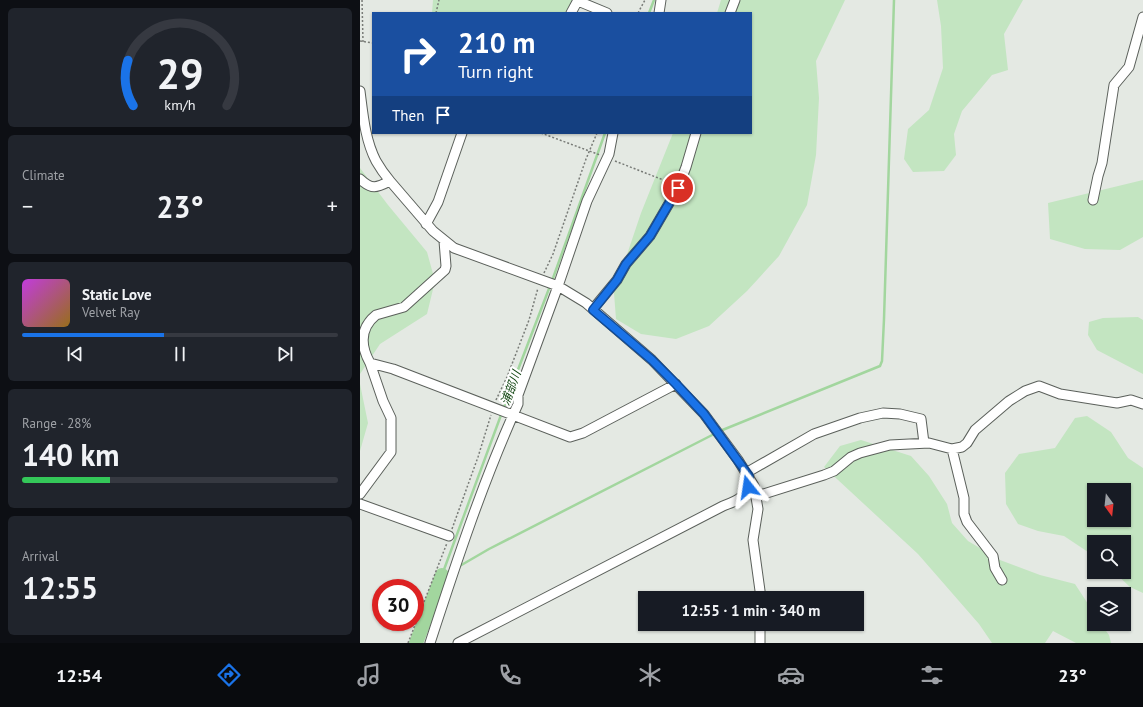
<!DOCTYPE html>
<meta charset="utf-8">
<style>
body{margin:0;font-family:"PT Sans","Noto Sans JP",sans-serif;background:#20242c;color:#f1f3f6;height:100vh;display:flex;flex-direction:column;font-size:15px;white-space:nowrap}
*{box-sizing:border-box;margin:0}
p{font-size:13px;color:#9ea1a6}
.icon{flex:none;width:22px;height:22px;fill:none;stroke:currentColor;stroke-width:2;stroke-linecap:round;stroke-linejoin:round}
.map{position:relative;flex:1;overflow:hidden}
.panel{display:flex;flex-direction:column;gap:8px;padding:8px;background:#0d0f14;width:360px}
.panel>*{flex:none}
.banner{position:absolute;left:12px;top:12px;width:380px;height:122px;border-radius:0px;box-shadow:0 1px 3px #0004;background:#1a4fa0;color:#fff;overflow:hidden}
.needle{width:26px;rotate:165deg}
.fabs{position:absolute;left:727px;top:483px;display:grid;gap:8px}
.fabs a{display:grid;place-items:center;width:44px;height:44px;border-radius:0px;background:#171b24;box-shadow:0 1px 3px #0004;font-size:20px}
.speed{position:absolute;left:12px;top:579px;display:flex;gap:8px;font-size:20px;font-weight:700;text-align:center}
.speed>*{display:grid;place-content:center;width:52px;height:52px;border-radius:50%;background:#171b24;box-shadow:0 1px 3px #0004;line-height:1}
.speed .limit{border:6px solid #d22;background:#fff;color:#111}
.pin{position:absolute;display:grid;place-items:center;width:34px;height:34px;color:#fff;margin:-17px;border:2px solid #fff;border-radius:50%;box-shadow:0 1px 4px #0007}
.me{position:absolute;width:44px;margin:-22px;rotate:345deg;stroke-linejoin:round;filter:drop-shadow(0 0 3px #0008)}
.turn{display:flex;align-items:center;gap:14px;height:84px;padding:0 20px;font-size:18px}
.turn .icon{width:52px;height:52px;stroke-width:2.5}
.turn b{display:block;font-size:28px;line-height:34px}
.then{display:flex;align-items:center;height:38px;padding:0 20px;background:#0003;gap:8px;font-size:15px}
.big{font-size:30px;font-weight:600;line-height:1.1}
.panel .card{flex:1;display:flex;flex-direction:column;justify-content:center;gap:6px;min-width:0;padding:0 14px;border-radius:6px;background:#20242c}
.panel .dial{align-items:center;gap:0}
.dial svg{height:104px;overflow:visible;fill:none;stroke:#363941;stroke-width:7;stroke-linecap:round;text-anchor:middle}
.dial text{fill:#f1f3f6;stroke:none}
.song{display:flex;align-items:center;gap:12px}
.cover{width:48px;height:48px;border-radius:6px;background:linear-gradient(135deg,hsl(290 70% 55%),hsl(40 70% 35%))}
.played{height:4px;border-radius:2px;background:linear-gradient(90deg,#1a73e8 45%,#363941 45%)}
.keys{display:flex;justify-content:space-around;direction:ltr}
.heat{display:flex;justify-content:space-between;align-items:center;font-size:22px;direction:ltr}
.charge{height:6px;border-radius:3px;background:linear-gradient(90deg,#34c759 28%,#363941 0)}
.trip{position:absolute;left:278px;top:591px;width:226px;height:40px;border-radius:0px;background:#171b24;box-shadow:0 1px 3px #0004;font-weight:600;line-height:40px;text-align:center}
.menu{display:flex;height:64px;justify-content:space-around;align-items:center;background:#090b0e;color:#9ea1a6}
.menu .icon{width:28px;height:28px}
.menu .selected{color:#1a73e8}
.menu b{font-size:18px;color:#f1f3f6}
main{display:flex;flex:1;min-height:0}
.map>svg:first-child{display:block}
.green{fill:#c3e5c1;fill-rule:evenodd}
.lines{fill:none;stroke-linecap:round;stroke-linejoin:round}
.stream{stroke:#a2d69e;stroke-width:2.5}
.river{stroke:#a2d69e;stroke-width:14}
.minor-casing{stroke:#5b605b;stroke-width:11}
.path{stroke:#787b77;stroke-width:1.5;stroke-dasharray:2 2;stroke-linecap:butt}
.minor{stroke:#fff;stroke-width:9}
.route-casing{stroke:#114b97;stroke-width:10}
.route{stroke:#1a73e8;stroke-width:7}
.labels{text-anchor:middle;stroke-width:4;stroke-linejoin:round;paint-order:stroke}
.water-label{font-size:12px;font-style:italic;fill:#144814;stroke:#fff}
</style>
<main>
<section class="panel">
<div class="card dial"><svg viewBox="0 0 100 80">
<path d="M14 69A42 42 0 1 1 86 69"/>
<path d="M14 69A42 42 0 0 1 10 34" stroke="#1a73e8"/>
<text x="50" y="56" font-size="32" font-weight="700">29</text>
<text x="50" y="72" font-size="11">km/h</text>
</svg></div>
<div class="card"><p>Climate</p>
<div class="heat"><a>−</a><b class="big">23°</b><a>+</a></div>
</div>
<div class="card">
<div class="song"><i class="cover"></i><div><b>Static Love</b><p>Velvet Ray</p></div></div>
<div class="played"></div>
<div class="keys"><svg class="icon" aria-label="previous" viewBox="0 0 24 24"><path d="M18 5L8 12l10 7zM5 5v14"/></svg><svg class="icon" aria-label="pause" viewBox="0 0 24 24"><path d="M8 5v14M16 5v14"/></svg><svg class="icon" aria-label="next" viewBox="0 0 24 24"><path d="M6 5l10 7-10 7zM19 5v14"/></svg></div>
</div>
<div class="card"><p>Range · 28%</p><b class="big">140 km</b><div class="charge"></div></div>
<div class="card"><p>Arrival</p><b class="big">12:55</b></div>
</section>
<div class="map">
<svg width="783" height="643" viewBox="0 0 783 643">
<rect width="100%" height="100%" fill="#e4e9e3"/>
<!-- green -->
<path class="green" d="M73 0H229L207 13H72Z
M361 0H485L456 61 459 98 456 155 447 205 419 256 387 291 349 326 316 339 281 334 256 319 254 293 281 213 313 133H391V13H357Z
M577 0H663L644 34 648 70 632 75 602 111 594 134 596 155 584 171 553 172 544 159 548 129 569 110 583 68 581 26Z
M0 168 28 205 67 252 75 281 67 314 20 344 0 374Z
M783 180V237L760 250 725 249 690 239 688 203Z
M778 317 783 320V374L737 350 728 335 729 322 743 318Z
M0 384 8 423 0 451Z
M727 416 751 432 768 458 783 468V593L770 587 754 572H764V542H734V556L704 536 678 531 658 524 646 504 645 473 659 454 695 448 715 418ZM734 490H764V520H734Z
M501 440 551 456 569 476 587 504 592 523 608 541 640 560 680 575 715 584 734 613V624H741L749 635 751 643H716L693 631 685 643H632L619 624 558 554 464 467 480 446Z"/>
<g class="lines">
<!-- stream -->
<path class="stream" d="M289 13 294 0
M192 281 245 133
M98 567 129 549 360 431 520 366 522 361 524 319 534 0
M82 575 90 571
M82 575 151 388 190 286"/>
<!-- river -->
<path class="river" d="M56 643 82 575"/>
<!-- minor casing -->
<g class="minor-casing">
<path id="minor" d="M218 1 247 13
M211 13 218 0
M299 13 301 0
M370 13 375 0
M0 91C3 114 5 140 16 161 20 168 25 175 30 181
M0 179C12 190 16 188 30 181L73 231 94 248 198 286 226 303 292 360 344 414 378 460 394 486 398 509 393 540 401 598
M733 200 738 176 742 163 754 85 769 67 783 17
M66 224 78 202 102 133
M233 309 257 280 266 264 290 236 318 188 326 167 336 133
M10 363C0 345 0 328 16 315L44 307 85 270 86 266 84 241
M592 449 604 498V514L607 522 633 556 635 568 642 580
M386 473 454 434 500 418 523 413 540 414 561 419 564 443
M0 494 31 452V418L23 401 10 363 33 369 210 437 223 433 316 384
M397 496 464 475 474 471 491 457 500 453 530 445 569 443 592 449 602 447 607 443 615 430 649 401 665 391 679 386 700 394 757 403 771 400 783 404
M0 504 89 536
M70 643C96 563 123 481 158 404V395L198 286 227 201 249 154 253 133
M98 643 363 506C380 500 388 496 389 476
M400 643V624"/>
</g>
<!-- path -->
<path class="path" d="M2 0 3 42
M76 13 79 0
M278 13 285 0
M0 41 13 43
M181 133 240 155
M255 161 311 183
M184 273 193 254 226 159 237 133
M136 400 147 377 169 320 178 288
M92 529 118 457 131 415
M48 643 87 543"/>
<!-- minor -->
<use href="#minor" class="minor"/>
</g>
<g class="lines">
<!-- route casing -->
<g class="route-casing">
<path id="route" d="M318 188 290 236 266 264 257 280 233 310 292 360 316 384 344 414 389 476 388 487"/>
</g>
<!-- route -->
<use href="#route" class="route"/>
</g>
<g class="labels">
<!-- water labels -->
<g class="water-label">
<text transform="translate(151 388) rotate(-70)" y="4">浦部川</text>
</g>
</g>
</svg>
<div class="fabs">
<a><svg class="needle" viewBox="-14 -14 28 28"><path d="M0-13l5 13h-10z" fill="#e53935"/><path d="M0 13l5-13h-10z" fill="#9ea1a6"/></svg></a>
<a><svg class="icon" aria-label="search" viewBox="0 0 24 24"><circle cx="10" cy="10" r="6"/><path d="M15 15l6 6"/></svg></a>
<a><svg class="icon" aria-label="layers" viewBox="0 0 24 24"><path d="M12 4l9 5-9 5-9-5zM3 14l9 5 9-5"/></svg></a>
</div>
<div class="speed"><div class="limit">30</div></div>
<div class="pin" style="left:318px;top:188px;background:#d93025"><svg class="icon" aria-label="arrive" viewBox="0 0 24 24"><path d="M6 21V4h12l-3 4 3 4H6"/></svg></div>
<svg class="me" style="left:388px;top:487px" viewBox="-20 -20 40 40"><path d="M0-17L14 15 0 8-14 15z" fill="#1a73e8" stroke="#fff" stroke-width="4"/></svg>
<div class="trip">12:55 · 1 min · 340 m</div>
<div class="banner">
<div class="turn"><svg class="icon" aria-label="right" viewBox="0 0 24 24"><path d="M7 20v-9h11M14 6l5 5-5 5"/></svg><div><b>210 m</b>Turn right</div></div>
<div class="then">Then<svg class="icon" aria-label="arrive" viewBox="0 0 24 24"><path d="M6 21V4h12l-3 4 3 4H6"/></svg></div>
</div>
</div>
</main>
<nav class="menu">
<b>12:54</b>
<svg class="icon selected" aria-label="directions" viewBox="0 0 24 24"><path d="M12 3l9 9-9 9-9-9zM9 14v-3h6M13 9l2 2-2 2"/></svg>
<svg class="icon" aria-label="music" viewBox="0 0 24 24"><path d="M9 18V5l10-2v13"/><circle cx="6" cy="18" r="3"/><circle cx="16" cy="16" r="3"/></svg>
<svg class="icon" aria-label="phone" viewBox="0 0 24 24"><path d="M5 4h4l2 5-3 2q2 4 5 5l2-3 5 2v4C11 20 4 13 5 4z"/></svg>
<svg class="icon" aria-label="climate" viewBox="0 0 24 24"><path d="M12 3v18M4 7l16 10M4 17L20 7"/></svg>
<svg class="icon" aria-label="car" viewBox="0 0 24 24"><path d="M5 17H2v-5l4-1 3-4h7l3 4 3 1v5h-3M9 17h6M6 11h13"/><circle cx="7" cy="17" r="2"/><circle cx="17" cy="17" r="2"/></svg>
<svg class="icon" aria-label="filters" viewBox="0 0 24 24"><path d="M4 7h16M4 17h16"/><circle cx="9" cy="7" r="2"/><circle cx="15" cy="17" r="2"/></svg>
<b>23°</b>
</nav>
